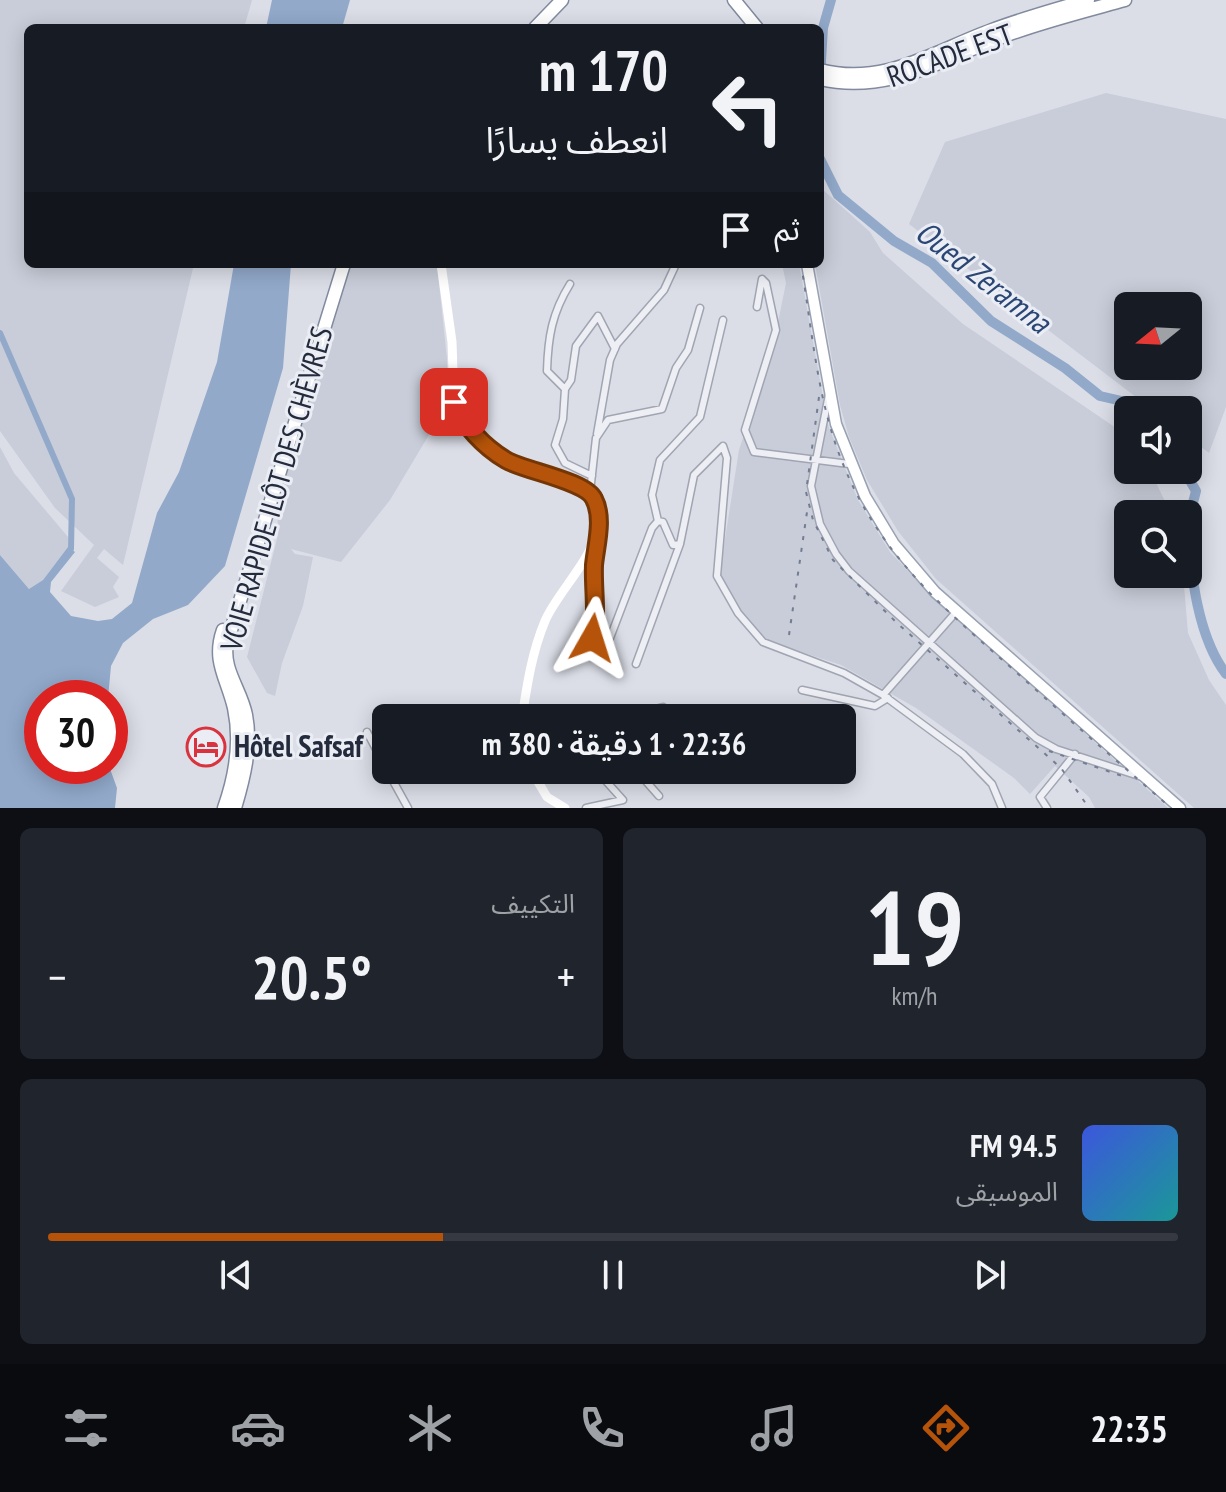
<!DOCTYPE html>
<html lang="ar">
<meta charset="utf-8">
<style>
body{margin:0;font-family:"PT Sans Narrow","Noto Sans Arabic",sans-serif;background:#20242c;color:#f1f3f6;direction:rtl;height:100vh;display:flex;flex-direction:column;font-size:30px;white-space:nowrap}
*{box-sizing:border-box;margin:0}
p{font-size:26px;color:#9ea1a6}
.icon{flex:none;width:44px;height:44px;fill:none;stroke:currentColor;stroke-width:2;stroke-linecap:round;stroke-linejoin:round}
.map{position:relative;height:808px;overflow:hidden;direction:ltr}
.drawer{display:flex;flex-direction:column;gap:20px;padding:20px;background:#0d0f14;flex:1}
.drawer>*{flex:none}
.top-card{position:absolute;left:24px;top:24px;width:800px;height:244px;border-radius:12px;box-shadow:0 4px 20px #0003;direction:rtl;background:#171b24;color:#f1f3f6;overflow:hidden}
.needle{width:52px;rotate:252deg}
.fabs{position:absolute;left:1114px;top:292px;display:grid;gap:16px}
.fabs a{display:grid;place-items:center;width:88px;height:88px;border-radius:12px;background:#171b24;box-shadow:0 4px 20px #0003;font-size:40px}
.speed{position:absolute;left:24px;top:680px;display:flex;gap:16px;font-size:40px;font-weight:700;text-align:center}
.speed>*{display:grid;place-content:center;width:104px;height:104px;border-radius:50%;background:#171b24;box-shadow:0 4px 20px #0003;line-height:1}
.speed .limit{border:12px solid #d22;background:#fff;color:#111}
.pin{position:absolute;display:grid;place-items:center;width:68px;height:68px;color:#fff;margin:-34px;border-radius:16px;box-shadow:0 4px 12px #0006}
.me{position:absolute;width:88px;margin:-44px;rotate:6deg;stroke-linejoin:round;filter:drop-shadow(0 0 6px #0008)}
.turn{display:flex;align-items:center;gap:28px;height:168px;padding:0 24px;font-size:36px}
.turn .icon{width:104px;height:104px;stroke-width:2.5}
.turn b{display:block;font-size:56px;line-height:68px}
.then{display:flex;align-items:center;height:76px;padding:0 24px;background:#0003;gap:16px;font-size:30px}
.big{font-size:60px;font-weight:600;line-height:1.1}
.drawer .widget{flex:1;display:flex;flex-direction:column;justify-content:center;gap:12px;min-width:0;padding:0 28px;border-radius:12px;background:#20242c}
.drawer .dial{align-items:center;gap:0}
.dial b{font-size:104px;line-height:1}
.song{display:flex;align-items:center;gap:24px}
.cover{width:96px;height:96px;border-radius:12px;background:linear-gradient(135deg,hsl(230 70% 55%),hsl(180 70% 35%))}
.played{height:8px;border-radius:4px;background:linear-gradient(90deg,#b45309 35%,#363941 35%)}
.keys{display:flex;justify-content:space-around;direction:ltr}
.heat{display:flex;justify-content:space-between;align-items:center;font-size:44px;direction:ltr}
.drawer .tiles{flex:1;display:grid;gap:20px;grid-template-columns:1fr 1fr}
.widget:last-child{grid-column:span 2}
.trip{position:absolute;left:372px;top:704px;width:484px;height:80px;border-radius:12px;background:#171b24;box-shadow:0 4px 20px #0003;font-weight:600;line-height:80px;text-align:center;direction:rtl}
.menu{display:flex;height:128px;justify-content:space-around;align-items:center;background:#090b0e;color:#9ea1a6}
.menu .icon{width:56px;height:56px}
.menu .active{color:#b45309}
.menu b{font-size:36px;color:#f1f3f6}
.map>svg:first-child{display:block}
.built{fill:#c8cdd9;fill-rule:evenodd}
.water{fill:#92a9ca}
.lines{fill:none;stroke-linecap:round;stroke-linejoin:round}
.canal{stroke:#92a9ca;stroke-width:6}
.river{stroke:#92a9ca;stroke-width:10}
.street-casing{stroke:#a0a5b1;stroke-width:9}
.primary-casing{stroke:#99a2b3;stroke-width:13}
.highway-casing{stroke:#818a9e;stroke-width:15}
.street{stroke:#edeff5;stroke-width:6}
.secondary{stroke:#fff;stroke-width:9}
.primary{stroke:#fff;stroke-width:10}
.highway{stroke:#fff;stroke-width:12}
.rail{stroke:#737c91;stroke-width:2;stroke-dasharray:4 8;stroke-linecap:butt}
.route-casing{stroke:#753606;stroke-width:20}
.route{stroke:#b45309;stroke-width:14}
.labels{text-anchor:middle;stroke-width:6;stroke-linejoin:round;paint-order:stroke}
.street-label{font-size:30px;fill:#242b3d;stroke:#eaedf4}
.poi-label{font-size:30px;font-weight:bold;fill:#242b3d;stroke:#eaedf4;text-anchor:start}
.water-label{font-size:32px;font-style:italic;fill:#2b4674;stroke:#eaedf4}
</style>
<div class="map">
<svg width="1226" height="808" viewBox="0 0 1226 808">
<rect width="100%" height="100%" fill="#dbdee7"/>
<!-- built -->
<path class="built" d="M0 0H252L244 28H28V264H194L123 565 104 549 97 558 119 577 113 587 119 597 95 607 61 591 94 545 55 508 0 431Z
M1106 93 1226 119V407L1209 453 1188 437V410H1153L909 224 945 142ZM1188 306V366H1128V306Z
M820 187 870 232 883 253 963 324 1125 434 1128 470H1150L1171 514H1128V574H1183L1188 633 1209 680 1226 705V808H1194L936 579 898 531 867 480 849 437 840 405 815 264H820Z
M351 264H437L447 359 448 403 390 500 341 562 291 549 295 554 313 557 303 606 282 663 275 696 267 693 247 657 278 535 277 498Z
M782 264H799L828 425 858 500 890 552 934 598 1168 808H1095L1089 797 1055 766 1030 794 1014 778 916 708 841 665 765 640 749 623 719 577 739 450 773 347 786 283Z
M0 447 14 473 68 537V547L59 559 43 580 29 589 0 555Z"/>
<!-- water -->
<path class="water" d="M272 0H350L342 28H266Z
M234 264H291L283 368 225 566 188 605 153 619 123 643 111 666 108 698H42V766H109L117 788 115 808H0V555L29 589 43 580 68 547 75 552 51 582 50 592 71 616 98 621 112 619 132 603 157 513 179 472 217 362Z"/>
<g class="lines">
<!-- canal -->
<path class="canal" d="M0 333 72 499 71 549 68 553"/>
<!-- river -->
<path class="river" d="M820 76 823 28 831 0
M820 159 838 195 894 241 932 263 991 321 1065 368 1100 396 1126 402 1135 410
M1184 470 1196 491 1188 522
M1188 530C1191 576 1198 637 1226 674"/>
<!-- street casing -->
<g class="street-casing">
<path id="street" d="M757 307 762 279 766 283 776 330 745 430 754 452 849 464
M565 389 547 371C548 337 552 313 570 284
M829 394 811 486 820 524 836 554 849 571 1036 738 1056 749 1145 778
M597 434 610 360 617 344 664 290 676 264
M592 476 565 463 555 445 563 419 565 389 571 380 576 346 598 316 615 349
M590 492 596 438 608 420 662 409 676 368 688 350 700 308
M658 521 652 495 660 460 700 417 723 320
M596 542C593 575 599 606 592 638L599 647 610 638 652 528 658 521 663 522 673 545 680 544 694 475 723 446 727 458 717 576 738 613 763 642 844 673 883 695 963 754 992 784 1002 808
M636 664 680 544
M802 690 875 706 888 698
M883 695 957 611
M634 714 663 707 676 718
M590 718 583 711 634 714 637 718
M367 732 386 768
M387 770 408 808
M636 770 659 796
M681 770 683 772
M586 808 623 800 596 770
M1047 808 1040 797 1075 754"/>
</g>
<!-- primary casing -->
<g class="primary-casing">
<path id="primary" d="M807 264 836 424 865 496 894 544 935 592 1180 808"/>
</g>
<!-- highway casing -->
<g class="highway-casing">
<path id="highway" d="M734 0 757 28
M535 28 562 0
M820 70C884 87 934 51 992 30 1024 18 1056 9 1088 0
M820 79C889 95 944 58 1007 35 1045 21 1085 11 1125 0
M223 630C212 661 227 678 234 708 241 741 235 777 224 808
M235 808C244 778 252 746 246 715 241 689 222 670 227 643L344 264"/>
</g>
<!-- street -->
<use href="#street" class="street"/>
<!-- secondary -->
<path class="secondary" d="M441 264 452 342 454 402 462 423 505 459 590 492C620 537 561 583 545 621 532 652 527 685 522 718
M531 770 547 797 565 808"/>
<!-- primary -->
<use href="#primary" class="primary"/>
<!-- highway -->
<use href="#highway" class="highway"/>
<!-- rail -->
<path class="rail" d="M801 264C812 329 817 398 841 459 878 554 942 607 1016 672 1067 718 1119 763 1171 808
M819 397 806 492 813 520 833 560 897 623 1061 768 1089 808
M789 635 807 512
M1049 751 1128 778"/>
</g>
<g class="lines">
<!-- route casing -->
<g class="route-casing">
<path id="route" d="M454 402C463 425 484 447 506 460 525 471 586 481 594 499 604 518 596 545 594 565 593 591 598 613 592 638"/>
</g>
<!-- route -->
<use href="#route" class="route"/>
</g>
<!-- icons -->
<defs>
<g id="hotel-ring" transform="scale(2)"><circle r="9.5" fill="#eaedf4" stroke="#d8333f" stroke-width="1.5"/><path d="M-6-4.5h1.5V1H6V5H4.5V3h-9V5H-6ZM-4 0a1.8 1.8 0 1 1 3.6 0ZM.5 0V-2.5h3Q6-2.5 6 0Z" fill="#d8333f"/></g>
</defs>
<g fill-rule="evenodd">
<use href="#hotel-ring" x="206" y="747"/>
</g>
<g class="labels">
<!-- street labels -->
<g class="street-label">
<text transform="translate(950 56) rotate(-20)" y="10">ROCADE EST</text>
<text transform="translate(277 489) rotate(-74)" y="10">VOIE RAPIDE ILÔT DES CHÈVRES</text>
</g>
<!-- poi labels -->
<g class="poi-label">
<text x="234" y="757">Hôtel Safsaf</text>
</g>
<!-- water labels -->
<g class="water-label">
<text transform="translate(983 277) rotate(38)" y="11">Oued Zeramna</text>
</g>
</g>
</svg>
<div class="fabs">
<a><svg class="needle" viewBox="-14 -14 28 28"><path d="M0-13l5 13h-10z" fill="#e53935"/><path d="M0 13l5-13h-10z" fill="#9ea1a6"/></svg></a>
<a><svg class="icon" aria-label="sound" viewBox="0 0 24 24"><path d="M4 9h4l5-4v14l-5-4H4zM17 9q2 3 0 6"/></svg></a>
<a><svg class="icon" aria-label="search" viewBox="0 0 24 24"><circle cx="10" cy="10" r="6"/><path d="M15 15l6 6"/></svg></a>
</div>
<div class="speed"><div class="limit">30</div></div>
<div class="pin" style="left:454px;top:402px;background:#d93025"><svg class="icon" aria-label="arrive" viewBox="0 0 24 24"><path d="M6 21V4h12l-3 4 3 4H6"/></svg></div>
<svg class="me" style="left:592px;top:638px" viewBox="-20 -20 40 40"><path d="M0-17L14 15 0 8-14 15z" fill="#b45309" stroke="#fff" stroke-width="4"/></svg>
<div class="trip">22:36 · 1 دقيقة · 380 m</div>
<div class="top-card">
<div class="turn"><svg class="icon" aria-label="left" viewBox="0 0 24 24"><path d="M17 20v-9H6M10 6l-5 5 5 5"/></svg><div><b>170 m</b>انعطف يسارًا</div></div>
<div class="then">ثم<svg class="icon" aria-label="arrive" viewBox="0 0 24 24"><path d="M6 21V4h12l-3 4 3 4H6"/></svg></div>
</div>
</div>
<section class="drawer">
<div class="tiles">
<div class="widget dial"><b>19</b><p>km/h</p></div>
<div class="widget"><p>التكييف</p>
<div class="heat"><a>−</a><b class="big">20.5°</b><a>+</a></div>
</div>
<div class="widget">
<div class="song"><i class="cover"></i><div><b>94.5 FM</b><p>الموسيقى</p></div></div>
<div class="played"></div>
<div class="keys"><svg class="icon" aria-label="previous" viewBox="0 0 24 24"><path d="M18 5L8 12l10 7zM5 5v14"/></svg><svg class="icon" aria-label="pause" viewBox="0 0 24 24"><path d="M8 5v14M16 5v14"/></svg><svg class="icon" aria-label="next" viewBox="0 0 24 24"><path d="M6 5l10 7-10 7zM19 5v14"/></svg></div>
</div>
</div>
</section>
<nav class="menu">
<b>22:35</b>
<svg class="icon active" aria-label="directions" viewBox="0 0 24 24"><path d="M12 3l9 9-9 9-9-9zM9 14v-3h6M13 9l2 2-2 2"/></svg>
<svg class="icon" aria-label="music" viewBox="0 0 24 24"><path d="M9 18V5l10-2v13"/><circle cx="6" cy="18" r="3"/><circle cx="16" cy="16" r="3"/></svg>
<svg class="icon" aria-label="phone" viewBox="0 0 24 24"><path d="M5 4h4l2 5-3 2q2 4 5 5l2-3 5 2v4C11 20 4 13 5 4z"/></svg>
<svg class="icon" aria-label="climate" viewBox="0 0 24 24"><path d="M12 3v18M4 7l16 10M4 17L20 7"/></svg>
<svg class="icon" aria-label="car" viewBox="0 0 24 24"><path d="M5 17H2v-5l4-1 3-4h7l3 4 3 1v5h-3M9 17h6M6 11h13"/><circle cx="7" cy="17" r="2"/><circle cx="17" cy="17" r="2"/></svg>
<svg class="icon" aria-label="filters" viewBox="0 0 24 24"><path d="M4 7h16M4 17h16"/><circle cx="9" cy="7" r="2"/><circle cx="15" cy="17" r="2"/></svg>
</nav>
